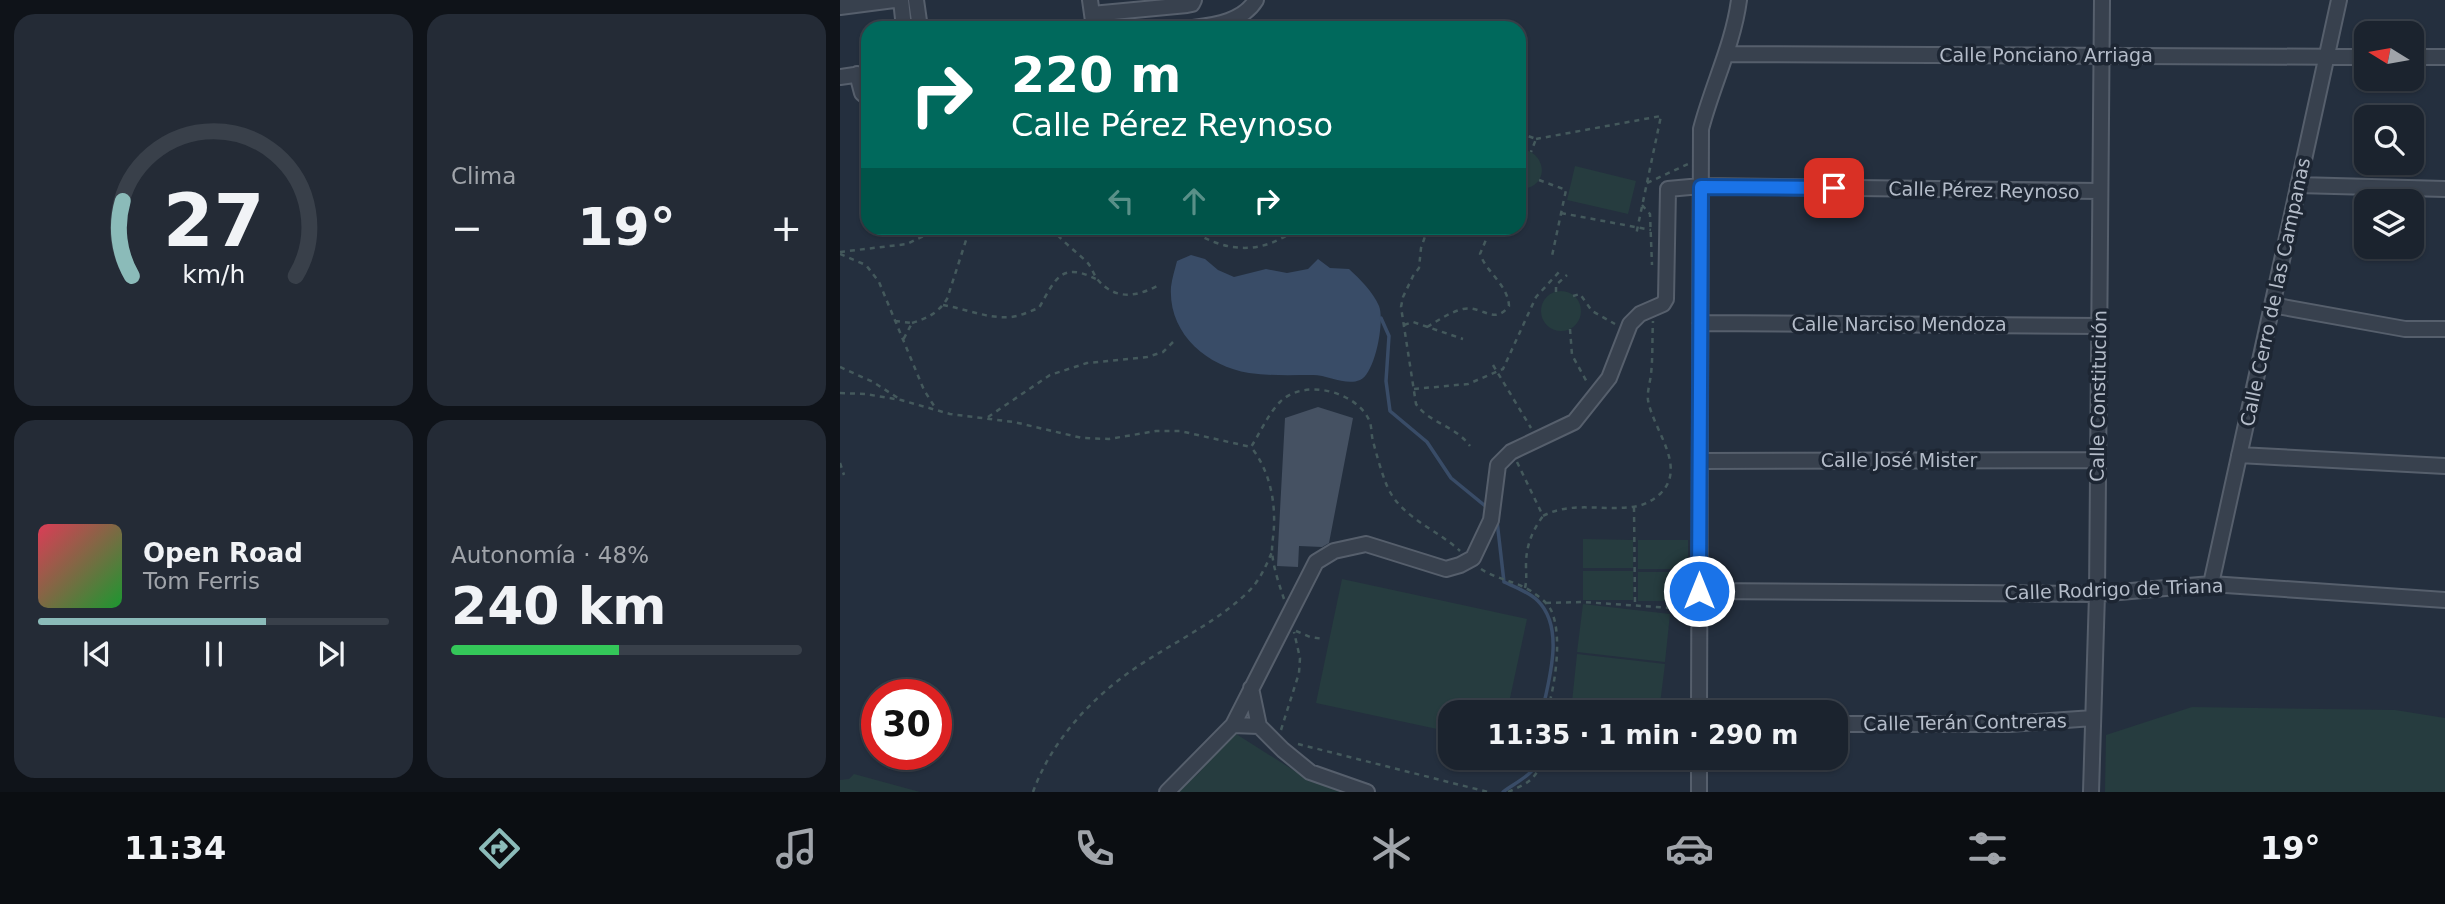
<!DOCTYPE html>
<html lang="es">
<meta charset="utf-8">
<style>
body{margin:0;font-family:"DejaVu Sans",sans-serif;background:#242b36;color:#f1f3f6;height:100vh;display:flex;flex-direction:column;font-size:26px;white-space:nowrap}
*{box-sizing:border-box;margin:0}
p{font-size:23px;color:#a0a4aa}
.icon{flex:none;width:38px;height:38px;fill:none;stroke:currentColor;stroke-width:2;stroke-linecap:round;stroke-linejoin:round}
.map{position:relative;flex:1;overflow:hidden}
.drawer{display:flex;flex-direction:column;gap:14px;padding:14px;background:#0f1319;width:840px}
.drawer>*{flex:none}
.banner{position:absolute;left:21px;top:21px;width:665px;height:214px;border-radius:21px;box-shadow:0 2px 5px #0004,0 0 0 2px #39404a;background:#00695c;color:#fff;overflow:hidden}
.needle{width:46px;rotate:281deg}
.fabs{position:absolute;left:1514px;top:21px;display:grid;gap:14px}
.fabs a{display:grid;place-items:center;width:70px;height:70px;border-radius:14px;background:#1b232e;box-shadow:0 2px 5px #0004,0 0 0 2px #39404a;font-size:35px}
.speed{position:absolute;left:21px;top:679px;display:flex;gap:14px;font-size:35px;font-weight:700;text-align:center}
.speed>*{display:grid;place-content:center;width:91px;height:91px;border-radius:50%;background:#1b232e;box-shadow:0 2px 5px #0004,0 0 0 2px #39404a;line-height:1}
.speed .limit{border:10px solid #d22;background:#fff;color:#111}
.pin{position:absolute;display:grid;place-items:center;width:60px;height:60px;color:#fff;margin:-30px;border-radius:14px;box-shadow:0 4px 10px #0006}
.me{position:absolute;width:77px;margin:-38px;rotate:0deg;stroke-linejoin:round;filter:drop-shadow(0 0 5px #0008)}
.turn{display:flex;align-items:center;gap:24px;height:147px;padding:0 35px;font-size:32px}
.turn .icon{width:91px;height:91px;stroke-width:2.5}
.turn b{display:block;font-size:49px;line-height:60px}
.lanes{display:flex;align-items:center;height:66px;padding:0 35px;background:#0003;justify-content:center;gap:35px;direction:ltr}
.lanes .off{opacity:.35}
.big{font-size:52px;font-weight:700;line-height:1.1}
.drawer .card{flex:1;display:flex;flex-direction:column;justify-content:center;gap:10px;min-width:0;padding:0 24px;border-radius:21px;background:#242b36}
.drawer .dial{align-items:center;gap:0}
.dial svg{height:182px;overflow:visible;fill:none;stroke:#39404a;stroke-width:7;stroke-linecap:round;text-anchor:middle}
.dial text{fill:#f1f3f6;stroke:none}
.song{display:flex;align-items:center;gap:21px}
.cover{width:84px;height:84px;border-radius:10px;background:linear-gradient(135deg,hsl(350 70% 55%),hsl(130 70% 35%))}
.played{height:7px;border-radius:4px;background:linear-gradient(90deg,#8bbbb9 65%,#39404a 65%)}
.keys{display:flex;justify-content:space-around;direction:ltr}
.heat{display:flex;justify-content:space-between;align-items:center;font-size:38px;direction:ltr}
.charge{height:10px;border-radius:5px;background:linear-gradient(90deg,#34c759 48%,#39404a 0)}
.drawer .tiles{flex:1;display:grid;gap:14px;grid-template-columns:repeat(2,1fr)}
.trip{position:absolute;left:598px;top:700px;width:410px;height:70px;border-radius:21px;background:#1b232e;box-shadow:0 2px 5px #0004,0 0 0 2px #39404a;font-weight:700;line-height:70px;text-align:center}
.menu{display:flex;height:112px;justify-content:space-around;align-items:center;background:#0b0e12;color:#a0a4aa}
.menu .icon{width:49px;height:49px}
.menu .current{color:#8bbbb9}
.menu b{font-size:32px;color:#f1f3f6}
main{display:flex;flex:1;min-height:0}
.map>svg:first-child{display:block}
.green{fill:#263c3f}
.water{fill:#394c67}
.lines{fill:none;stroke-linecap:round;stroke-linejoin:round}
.stream{stroke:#394c67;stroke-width:3.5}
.building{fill:#455162}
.minor-casing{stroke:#565f6c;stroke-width:18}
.path{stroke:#44595c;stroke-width:2.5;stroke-dasharray:5 5;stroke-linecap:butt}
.minor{stroke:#38414e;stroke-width:14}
.route-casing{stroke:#114b97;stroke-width:18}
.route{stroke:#1a73e8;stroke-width:12}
.labels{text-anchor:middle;stroke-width:7;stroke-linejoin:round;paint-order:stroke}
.street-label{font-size:19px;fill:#b4bcc9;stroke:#1d2633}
</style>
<main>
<section class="drawer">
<div class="tiles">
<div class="card dial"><svg viewBox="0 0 100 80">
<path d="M14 69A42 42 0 1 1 86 69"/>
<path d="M14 69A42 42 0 0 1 10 36" stroke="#8bbbb9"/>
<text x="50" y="56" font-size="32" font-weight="700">27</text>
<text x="50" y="72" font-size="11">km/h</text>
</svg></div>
<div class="card"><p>Clima</p>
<div class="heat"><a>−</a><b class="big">19°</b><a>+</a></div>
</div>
<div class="card">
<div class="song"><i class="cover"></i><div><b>Open Road</b><p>Tom Ferris</p></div></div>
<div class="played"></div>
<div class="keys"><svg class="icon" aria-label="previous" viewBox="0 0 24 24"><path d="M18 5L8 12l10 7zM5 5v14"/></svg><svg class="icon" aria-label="pause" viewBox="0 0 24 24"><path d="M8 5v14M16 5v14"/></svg><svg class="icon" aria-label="next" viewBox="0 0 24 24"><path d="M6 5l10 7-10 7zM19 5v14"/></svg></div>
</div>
<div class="card"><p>Autonomía · 48%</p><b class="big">240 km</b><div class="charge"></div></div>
</div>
</section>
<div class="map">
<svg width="1605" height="792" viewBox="0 0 1605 792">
<rect width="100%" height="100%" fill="#242f3e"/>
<!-- green -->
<path class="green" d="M684 149C710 157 707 190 679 189V150Z
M735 166 796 181 788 214 727 200Z
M701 311a20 20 0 1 1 40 0a20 20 0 1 1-40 0Z
M743 539 793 540V568H743Z
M798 540H848V569H798Z
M743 571H793V600H743Z
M798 572H848V601H798Z
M502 579 687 619 667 712H611V732L476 703Z
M743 604 830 614 825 662 737 652Z
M737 654 825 664 819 712 732 702Z
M1352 707 1555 710 1605 718V792H1265L1266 735Z
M393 732 469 780 501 792H335L358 774Z
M14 774 80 792H0V780L9 779Z"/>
<!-- water -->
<path class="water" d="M351 255 365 259 378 270 394 277 426 269 447 273 468 269 478 259 490 268 509 269C520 279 533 292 539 306 545 321 535 374 520 380 506 386 488 375 473 375 452 375 430 376 409 373 366 366 328 333 331 287 332 278 335 269 337 261Z"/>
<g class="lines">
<!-- stream -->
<path class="stream" d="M541 318 549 336 546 381 550 411 587 442 611 478 649 509
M657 521 664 582C675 587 689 592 698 601 725 628 709 680 702 712
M663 792C674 783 695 775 699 758"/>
</g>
<!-- building -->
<path class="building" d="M478 407 513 418 489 543 482 547 459 546 458 567 437 566 445 418Z"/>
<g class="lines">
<!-- minor casing -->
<g class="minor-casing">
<path id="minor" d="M61 0 64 28
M76 0 80 28
M250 0 254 28
M0 7 54 0
M252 14 347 5 352 4 354 0
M353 28C377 25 403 21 416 0
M887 54 1526 57
M1572 57H1605
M17 74 22 93 28 98
M0 77 28 73
M1458 185 1605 189
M1432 305 1565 329H1605
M860 323 1259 326
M1399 455 1605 466
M860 461 1258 460
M1371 584 1499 0
M859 591 1257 594 1371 584 1605 600
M859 712 861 129C872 86 893 45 899 0
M996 724H1169L1253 718
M393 725 419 726 411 688
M419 726 443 750 470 772 527 792
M327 792 393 725 476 562 494 551 526 544 606 569 620 565 633 558 651 520 658 465 671 452 734 422 769 378 790 324 800 314 823 304 826 299 828 189 861 186 1260 191
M859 792V758
M1251 792 1257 594 1262 0"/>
</g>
<!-- path -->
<path class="path" d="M679 138 688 136 696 139 691 152
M696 139 821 116 796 235
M699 180 726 190 712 256
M807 183 848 164
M802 205 810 214 812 265
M721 213 811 230
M211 228C222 241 234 250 246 261 252 267 253 274 258 280 275 300 296 297 317 286
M347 228C386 253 420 256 458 228
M588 228 581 248 579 268 573 276 563 297 561 307 576 404C589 423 616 426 630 446
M0 252 67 244 100 228
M0 254 26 265 39 282 84 390 96 409
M716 292V285L727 275
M733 296 740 294 752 311 775 324
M103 305C126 309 148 319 171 317 181 316 190 311 199 308 216 278 221 261 258 280
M55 321 72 323 63 340
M72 323C88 318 98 313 107 299L130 228
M564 325 573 322 623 339
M587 327C599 320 610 312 623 309 643 305 654 326 669 306 668 285 647 273 640 254L651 228
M730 329 732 355 748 384
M653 365 691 428
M0 367 33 382 58 398
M574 389 628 384 663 369 696 297 719 272
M0 393 25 394 61 400 110 414 174 422 242 438 269 439 316 431H340L411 447
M148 417 210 375 247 363 307 357 323 352 336 339
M677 462 703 516C731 501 761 511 792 507 803 506 812 501 820 494 848 467 813 430 808 400 807 392 810 383 811 374 813 356 812 339 813 321
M0 463 4 475
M794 507 795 605
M641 569C656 579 675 581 691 591 698 596 707 602 711 610 723 635 715 686 707 712
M685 588C687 579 686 574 686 565 686 546 692 531 703 516
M444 599C439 584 433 567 432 551 432 542 434 533 434 524 435 497 428 468 411 447 420 433 428 414 440 402 463 378 516 391 529 420 532 426 531 434 533 441 536 453 544 482 550 492 565 519 599 531 620 551
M706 603 743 602 832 608
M456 631 470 637 484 639
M710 702 788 712
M441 730 459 673 460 658 454 632
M458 744 648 792
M193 792C210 745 244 706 284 676 323 647 371 627 407 593 419 582 426 566 432 552
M668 792C687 784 697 779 703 758"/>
<!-- minor -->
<use href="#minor" class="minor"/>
</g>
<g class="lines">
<!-- route casing -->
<g class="route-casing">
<path id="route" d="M859 591 861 187 994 188"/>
</g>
<!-- route -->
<use href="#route" class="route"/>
</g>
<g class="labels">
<!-- street labels -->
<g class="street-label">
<text x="1206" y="62">Calle Ponciano Arriaga</text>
<text transform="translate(1144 190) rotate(1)" y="7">Calle Pérez Reynoso</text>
<text transform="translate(1435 292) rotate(-78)" y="7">Calle Cerro de las Campanas</text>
<text x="1059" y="331">Calle Narciso Mendoza</text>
<text transform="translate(1258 396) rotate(-89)" y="7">Calle Constitución</text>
<text x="1059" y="467">Calle José Mister</text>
<text transform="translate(1274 589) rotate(-2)" y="7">Calle Rodrigo de Triana</text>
<text transform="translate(1125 722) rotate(-1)" y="7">Calle Terán Contreras</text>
</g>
</g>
</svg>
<div class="fabs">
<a><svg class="needle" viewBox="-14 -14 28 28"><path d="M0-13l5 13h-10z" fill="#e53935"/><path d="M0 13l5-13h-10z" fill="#a0a4aa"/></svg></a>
<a><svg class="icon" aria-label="search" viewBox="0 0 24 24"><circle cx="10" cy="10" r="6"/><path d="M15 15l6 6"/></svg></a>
<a><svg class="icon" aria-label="layers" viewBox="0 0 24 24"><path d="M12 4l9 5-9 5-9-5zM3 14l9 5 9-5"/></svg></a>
</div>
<div class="speed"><div class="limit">30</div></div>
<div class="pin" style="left:994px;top:188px;background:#d93025"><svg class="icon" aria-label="arrive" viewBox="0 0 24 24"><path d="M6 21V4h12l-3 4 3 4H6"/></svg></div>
<svg class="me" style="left:859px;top:591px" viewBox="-20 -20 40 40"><circle r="17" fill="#1a73e8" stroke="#fff" stroke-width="3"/><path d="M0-11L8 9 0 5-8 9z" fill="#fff"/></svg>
<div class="trip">11:35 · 1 min · 290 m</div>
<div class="banner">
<div class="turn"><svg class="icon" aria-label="right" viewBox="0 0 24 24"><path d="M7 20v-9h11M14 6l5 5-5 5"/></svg><div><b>220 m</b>Calle Pérez Reynoso</div></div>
<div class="lanes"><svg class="icon off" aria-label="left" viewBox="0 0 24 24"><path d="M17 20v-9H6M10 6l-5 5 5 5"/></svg><svg class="icon off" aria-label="ahead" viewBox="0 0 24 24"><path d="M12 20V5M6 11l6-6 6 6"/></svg><svg class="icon" aria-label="right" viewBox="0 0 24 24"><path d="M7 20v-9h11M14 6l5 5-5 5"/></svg></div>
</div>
</div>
</main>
<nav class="menu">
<b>11:34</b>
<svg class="icon current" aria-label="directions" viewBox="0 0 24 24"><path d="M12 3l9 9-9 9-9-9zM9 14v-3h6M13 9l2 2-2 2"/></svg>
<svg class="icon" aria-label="music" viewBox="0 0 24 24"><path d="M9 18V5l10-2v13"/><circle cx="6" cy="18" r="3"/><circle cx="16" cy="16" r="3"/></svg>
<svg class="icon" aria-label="phone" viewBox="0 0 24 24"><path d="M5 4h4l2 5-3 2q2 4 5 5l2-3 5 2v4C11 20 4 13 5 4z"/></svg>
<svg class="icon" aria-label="climate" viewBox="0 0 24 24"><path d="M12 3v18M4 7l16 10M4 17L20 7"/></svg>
<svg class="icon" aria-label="car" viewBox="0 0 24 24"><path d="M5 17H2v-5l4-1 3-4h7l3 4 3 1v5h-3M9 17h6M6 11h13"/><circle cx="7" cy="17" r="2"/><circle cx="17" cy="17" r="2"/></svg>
<svg class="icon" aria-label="filters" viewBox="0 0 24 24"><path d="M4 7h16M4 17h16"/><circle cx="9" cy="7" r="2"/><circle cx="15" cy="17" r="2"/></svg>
<b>19°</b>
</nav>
